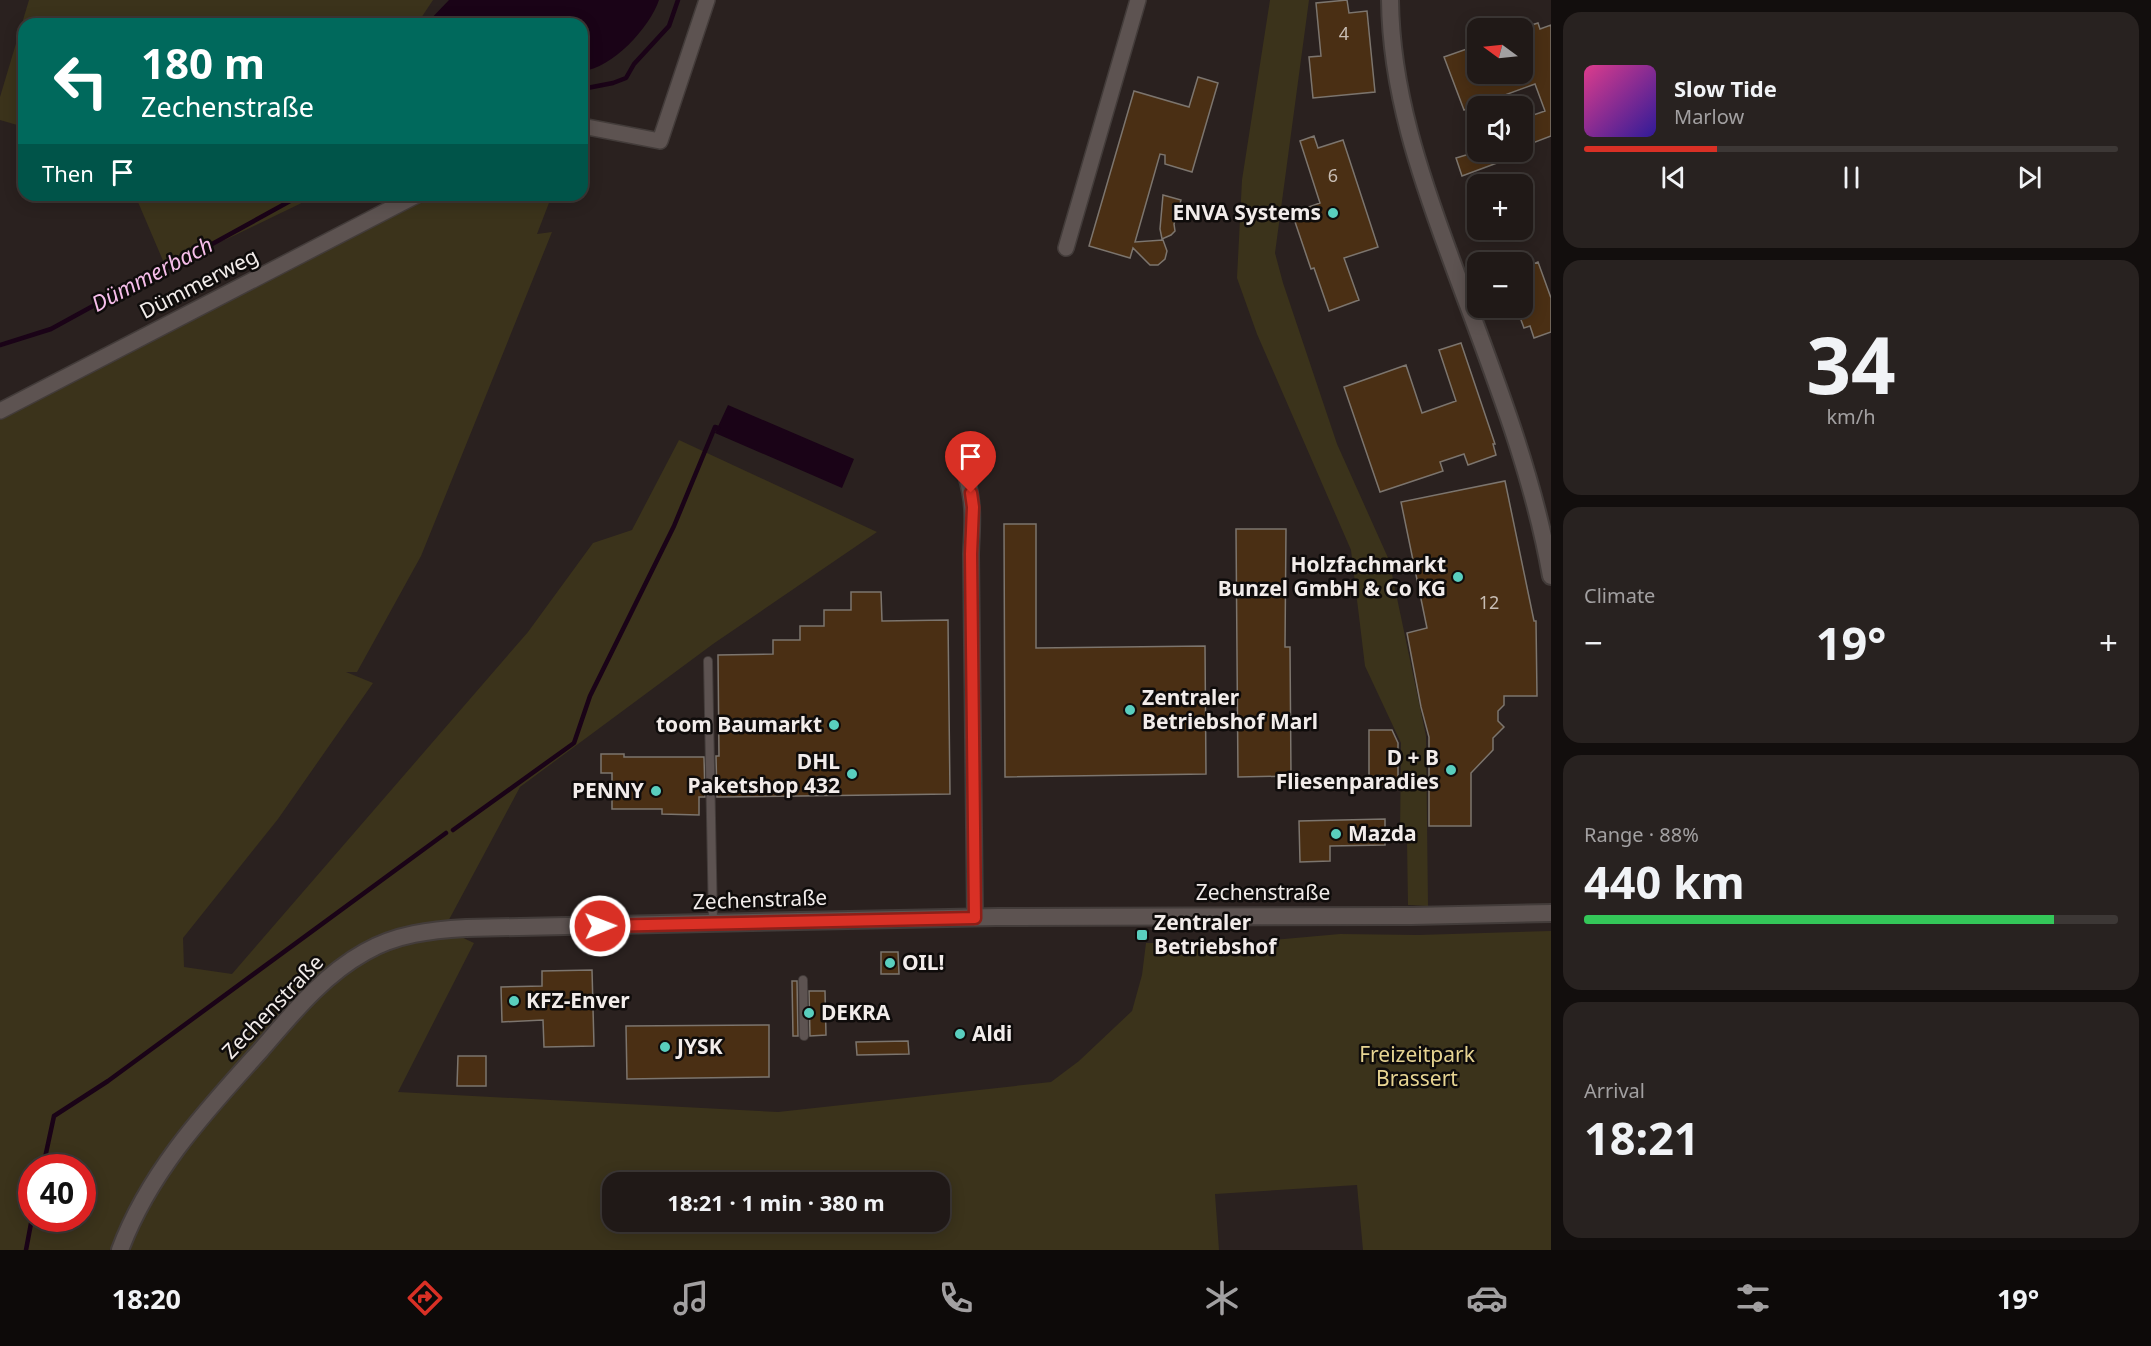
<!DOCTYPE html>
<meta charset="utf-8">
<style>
body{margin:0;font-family:"Noto Sans",sans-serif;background:#282220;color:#f1f3f6;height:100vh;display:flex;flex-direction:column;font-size:22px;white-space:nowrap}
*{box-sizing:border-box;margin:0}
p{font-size:20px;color:#a2a0a1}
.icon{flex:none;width:33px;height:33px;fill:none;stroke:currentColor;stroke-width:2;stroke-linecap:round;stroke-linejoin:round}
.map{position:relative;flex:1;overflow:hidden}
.panel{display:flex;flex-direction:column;gap:12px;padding:12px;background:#120e0d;width:600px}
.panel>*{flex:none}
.hud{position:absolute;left:18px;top:18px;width:570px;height:183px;border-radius:18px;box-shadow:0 3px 15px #0003,0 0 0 2px #3d3836;background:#00695c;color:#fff;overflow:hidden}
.needle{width:39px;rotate:285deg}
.buttons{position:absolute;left:1467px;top:18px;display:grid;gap:12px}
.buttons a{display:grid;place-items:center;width:66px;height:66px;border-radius:12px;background:#201917;box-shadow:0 3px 15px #0003,0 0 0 2px #3d3836;font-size:30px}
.speed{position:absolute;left:18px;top:1154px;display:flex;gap:12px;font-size:30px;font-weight:700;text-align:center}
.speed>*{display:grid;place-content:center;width:78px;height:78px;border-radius:50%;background:#201917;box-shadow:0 3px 15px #0003,0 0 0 2px #3d3836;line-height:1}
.speed .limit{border:9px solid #d22;background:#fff;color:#111}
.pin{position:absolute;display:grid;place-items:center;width:51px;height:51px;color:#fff;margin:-62px -26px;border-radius:50% 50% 50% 0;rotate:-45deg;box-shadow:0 0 6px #0007}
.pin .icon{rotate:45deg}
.me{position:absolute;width:66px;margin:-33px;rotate:89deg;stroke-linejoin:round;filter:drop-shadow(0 0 4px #0008)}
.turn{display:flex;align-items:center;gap:21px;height:126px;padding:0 24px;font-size:27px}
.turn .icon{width:78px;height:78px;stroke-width:2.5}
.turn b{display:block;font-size:42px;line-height:51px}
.then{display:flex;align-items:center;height:57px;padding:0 24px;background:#0003;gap:12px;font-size:22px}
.big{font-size:45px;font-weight:700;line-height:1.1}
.panel .widget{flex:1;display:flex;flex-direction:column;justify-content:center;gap:9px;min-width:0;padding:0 21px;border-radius:18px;background:#282220}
.panel .dial{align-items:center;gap:0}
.dial b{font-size:78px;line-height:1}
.song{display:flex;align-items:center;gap:18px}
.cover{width:72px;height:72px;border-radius:9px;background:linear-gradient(135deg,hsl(330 70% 55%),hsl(250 70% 35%))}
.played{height:6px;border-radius:3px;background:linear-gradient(90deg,#d93025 25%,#3d3836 25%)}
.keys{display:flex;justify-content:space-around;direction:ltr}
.heat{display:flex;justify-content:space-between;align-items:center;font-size:33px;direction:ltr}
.charge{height:9px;border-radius:4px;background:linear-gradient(90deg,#34c759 88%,#3d3836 0)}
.trip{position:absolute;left:602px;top:1172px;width:348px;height:60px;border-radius:18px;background:#201917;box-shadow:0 3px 15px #0003,0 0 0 2px #3d3836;font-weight:700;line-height:60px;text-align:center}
.tabs{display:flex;height:96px;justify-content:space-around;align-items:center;background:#0d0a09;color:#a2a0a1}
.tabs .icon{width:42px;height:42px}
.tabs .current{color:#d93025}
.tabs b{font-size:27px;color:#f1f3f6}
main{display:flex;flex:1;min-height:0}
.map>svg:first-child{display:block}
.green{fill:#3b331b;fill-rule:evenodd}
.water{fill:#1a0317}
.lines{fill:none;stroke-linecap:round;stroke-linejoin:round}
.stream{stroke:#1a0317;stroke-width:4.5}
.building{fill:#4a2f14;stroke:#7c756e;stroke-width:1.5}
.service-casing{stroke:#433c3a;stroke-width:10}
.minor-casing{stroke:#433c3a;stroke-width:18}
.tertiary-casing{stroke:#433c3a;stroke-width:20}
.service{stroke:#5d5351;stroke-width:8}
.minor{stroke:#5d5351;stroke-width:15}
.tertiary{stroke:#5d5351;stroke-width:16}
.route-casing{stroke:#8d1f18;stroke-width:15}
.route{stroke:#d93025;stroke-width:10}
.poi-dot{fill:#59cebe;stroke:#0f0c0b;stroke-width:2}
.labels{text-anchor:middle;stroke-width:5;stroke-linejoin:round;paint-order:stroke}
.number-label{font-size:18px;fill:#c8bdb4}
.poi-label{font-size:21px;font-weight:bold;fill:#f2ecea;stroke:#0f0c0b;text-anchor:start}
.street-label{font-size:21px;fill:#f2ecea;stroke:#0f0c0b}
.park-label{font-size:21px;fill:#e7d492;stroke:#0f0c0b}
.water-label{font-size:22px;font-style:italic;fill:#f7beeb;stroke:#0f0c0b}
</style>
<main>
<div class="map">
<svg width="1551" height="1250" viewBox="0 0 1551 1250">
<rect width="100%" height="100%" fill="#2a211f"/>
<!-- green -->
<path class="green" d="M29 0H433L417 24H24V127L0 120V97Z
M1270 0H1309L1275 253 1283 283 1337 444 1389 560 1426 736 1428 906 1408 905 1407 839 1400 838 1401 743 1365 666 1351 550 1257 334 1237 278 1242 180Z
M135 195H318L227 239 164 263Z
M430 195H552L537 234 552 232 421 556 357 672H346L373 683 278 819 183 938 184 967 232 974 528 632 593 543 632 530 679 440 877 532 713 644 520 787 444 929 474 943 398 1092 778 1112 1051 1082 1079 1061 1132 1011 1142 975 1146 943H1239L1340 934 1418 935 1551 931V1250H1363L1357 1185 1215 1194 1219 1250H0V417ZM32 1167H82V1218H32ZM612 1182H939V1221H612Z"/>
<!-- water -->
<path class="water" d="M449 0H659C650 27 612 69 582 71V24H426Z
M728 405 854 459 842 488 715 433Z"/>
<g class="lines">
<!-- stream -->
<path class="stream" d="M582 89 613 83 626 78 634 64 669 26 678 0
M0 345 51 329 144 278 194 254 301 195
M453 830 574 743 590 696 674 526 715 427 718 428
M43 1167 54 1116 108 1081 446 833
M26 1250 32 1218"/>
</g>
<!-- building -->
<path class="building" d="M1347 0 1349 13 1367 11 1375 92 1313 98 1309 57 1321 56 1316 3Z
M1538 23 1540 29 1551 25V136L1522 147V119L1545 111 1535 84 1464 110 1444 57 1478 45V74H1522V28Z
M1198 77 1218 83 1192 172 1165 164V155L1160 154 1135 242 1163 240 1167 251 1165 259 1158 265H1150L1133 248 1130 258 1089 246 1134 91 1189 107Z
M1314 136 1318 148 1343 140 1378 247 1344 258 1359 300 1329 311 1314 268 1311 269 1292 213 1320 203 1300 141Z
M1476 152H1502L1505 160 1462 176 1456 158Z
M1163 195 1181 200 1174 224 1175 231 1171 235 1162 239 1160 229Z
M1538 262 1551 298V332L1534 338 1530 326 1524 328 1517 309 1522 308V279L1526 277 1523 268Z
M1461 343 1495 444H1493L1496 455 1468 465 1464 454 1440 462 1443 471 1380 492 1344 387 1406 365 1422 413 1456 401 1439 350Z
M1505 481 1534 621H1536L1537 696H1504V705L1498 711V721L1504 727 1493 738V750L1471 773V826H1429V737L1421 707 1407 633 1427 628 1401 502Z
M1004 524H1036V648L1205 646 1206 774 1005 777Z
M1236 529H1286L1285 647H1290L1291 776 1238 777Z
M851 592H881L882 621 948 620 950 794 717 797 716 756H719L718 655 773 654V640H800V626H824V610H851Z
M1369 730H1392L1398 743V787H1369Z
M601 754H624V757H704L705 797H699V815L662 814V809H612V773H601Z
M1385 819V845L1330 846V861L1300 862 1299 821Z
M881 952H898L899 974H881Z
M592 970 594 1046 544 1047 543 1020 502 1022 501 987 542 986V971Z
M792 981H797L798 1036H793Z
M809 991H825L826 1035 810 1036Z
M769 1025V1077L627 1079 626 1026Z
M908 1041 909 1054 857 1055 856 1042Z
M458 1056H486V1086H457Z"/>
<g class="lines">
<!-- service casing -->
<g class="service-casing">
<path id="service" d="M708 661 713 922
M803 980 804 1036"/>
</g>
<!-- minor casing -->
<g class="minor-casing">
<path id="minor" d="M582 126 660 141 707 0
M1066 248 1138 0
M0 411 417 195
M966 476C975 506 972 524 971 554L975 918"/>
</g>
<!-- tertiary casing -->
<g class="tertiary-casing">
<path id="tertiary" d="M1390 0C1391 91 1420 175 1451 259 1489 363 1532 467 1551 576
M120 1250C149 1172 205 1112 260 1051 292 1014 322 976 365 952 396 934 431 930 466 928L997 917 1412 916 1551 913"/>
</g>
<!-- service -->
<use href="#service" class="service"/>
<!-- minor -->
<use href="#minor" class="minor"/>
<!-- tertiary -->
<use href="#tertiary" class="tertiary"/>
</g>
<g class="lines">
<!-- route casing -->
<g class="route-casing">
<path id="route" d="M600 926 975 918 971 554 973 507 971 493"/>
</g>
<!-- route -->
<use href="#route" class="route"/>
</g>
<!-- markers -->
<g class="poi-dot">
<circle cx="1333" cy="213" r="6"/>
<circle cx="1458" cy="577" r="6"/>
<circle cx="1130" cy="710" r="6"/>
<circle cx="834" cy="725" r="6"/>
<circle cx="1451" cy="770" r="6"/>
<circle cx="852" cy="774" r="6"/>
<circle cx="656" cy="791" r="6"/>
<circle cx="1336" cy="834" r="6"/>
<rect x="1136" y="929" width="12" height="12" rx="3"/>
<circle cx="890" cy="963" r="6"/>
<circle cx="514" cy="1001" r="6"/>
<circle cx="809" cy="1013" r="6"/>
<circle cx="960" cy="1034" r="6"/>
<circle cx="665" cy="1047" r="6"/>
</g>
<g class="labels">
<!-- number labels -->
<g class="number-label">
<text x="1344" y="40">4</text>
<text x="1333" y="182">6</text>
<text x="1489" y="609">12</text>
</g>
<!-- poi labels -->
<g class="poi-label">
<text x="1321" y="220" text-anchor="end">ENVA Systems</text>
<text x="1446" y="572" text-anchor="end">Holzfachmarkt<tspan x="1446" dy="24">Bunzel GmbH &amp; Co KG</tspan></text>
<text x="1142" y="705">Zentraler<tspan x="1142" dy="24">Betriebshof Marl</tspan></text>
<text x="822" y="732" text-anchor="end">toom Baumarkt</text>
<text x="1439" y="765" text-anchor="end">D + B<tspan x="1439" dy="24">Fliesenparadies</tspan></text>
<text x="840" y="769" text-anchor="end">DHL<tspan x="840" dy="24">Paketshop 432</tspan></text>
<text x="644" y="798" text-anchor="end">PENNY</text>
<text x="1348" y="841">Mazda</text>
<text x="1154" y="930">Zentraler<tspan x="1154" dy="24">Betriebshof</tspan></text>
<text x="902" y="970">OIL!</text>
<text x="526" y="1008">KFZ-Enver</text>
<text x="821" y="1020">DEKRA</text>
<text x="972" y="1041">Aldi</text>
<text x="677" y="1054">JYSK</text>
</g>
<!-- street labels -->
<g class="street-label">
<text transform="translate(199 284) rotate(-27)" y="7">Dümmerweg</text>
<text x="1263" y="900">Zechenstraße</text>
<text transform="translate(760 900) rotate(-2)" y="7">Zechenstraße</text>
<text transform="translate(273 1007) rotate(-46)" y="7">Zechenstraße</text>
</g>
<!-- park labels -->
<g class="park-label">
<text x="1417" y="1062">Freizeitpark<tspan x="1417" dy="24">Brassert</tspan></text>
</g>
<!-- water labels -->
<g class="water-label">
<text transform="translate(152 274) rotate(-28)" y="8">Dümmerbach</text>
</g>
</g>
</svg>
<div class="buttons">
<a><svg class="needle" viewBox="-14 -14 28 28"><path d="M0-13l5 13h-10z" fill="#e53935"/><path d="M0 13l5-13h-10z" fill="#a2a0a1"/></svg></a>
<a><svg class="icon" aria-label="sound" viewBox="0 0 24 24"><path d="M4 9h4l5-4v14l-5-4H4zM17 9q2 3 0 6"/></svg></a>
<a>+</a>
<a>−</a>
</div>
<div class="speed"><div class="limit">40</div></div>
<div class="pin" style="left:971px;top:493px;background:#d93025"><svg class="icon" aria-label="arrive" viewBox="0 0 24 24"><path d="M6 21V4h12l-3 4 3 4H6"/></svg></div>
<svg class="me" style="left:600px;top:926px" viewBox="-20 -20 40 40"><circle r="17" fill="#d93025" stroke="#fff" stroke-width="3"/><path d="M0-11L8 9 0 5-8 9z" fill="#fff"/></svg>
<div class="trip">18:21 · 1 min · 380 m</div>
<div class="hud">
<div class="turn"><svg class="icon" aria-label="left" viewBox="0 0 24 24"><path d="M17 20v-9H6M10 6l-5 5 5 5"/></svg><div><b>180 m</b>Zechenstraße</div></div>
<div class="then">Then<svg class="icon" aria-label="arrive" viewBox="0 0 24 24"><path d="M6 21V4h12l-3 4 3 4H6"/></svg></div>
</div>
</div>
<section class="panel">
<div class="widget">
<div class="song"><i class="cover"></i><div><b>Slow Tide</b><p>Marlow</p></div></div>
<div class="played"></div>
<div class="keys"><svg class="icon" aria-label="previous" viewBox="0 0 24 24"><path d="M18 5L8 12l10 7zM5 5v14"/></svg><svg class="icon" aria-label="pause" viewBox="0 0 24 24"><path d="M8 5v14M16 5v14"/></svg><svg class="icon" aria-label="next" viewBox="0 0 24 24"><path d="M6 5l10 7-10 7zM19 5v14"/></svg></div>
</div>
<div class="widget dial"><b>34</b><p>km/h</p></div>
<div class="widget"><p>Climate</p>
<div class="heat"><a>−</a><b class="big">19°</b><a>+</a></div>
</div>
<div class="widget"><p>Range · 88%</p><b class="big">440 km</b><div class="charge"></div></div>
<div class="widget"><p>Arrival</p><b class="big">18:21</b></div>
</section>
</main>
<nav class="tabs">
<b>18:20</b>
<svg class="icon current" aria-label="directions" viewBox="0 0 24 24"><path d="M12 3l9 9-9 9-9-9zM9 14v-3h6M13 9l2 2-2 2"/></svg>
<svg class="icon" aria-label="music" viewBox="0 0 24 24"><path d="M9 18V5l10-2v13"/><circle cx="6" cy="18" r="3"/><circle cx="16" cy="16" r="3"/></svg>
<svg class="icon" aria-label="phone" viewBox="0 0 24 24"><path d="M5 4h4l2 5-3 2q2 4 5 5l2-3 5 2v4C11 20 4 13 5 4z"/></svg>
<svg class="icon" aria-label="climate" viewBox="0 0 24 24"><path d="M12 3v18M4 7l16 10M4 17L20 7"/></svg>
<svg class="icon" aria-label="car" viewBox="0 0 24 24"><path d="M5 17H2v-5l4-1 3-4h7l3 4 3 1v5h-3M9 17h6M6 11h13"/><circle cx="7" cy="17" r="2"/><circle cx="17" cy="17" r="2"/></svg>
<svg class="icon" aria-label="filters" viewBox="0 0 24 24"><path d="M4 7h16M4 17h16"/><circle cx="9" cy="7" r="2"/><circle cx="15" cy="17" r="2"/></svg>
<b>19°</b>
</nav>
